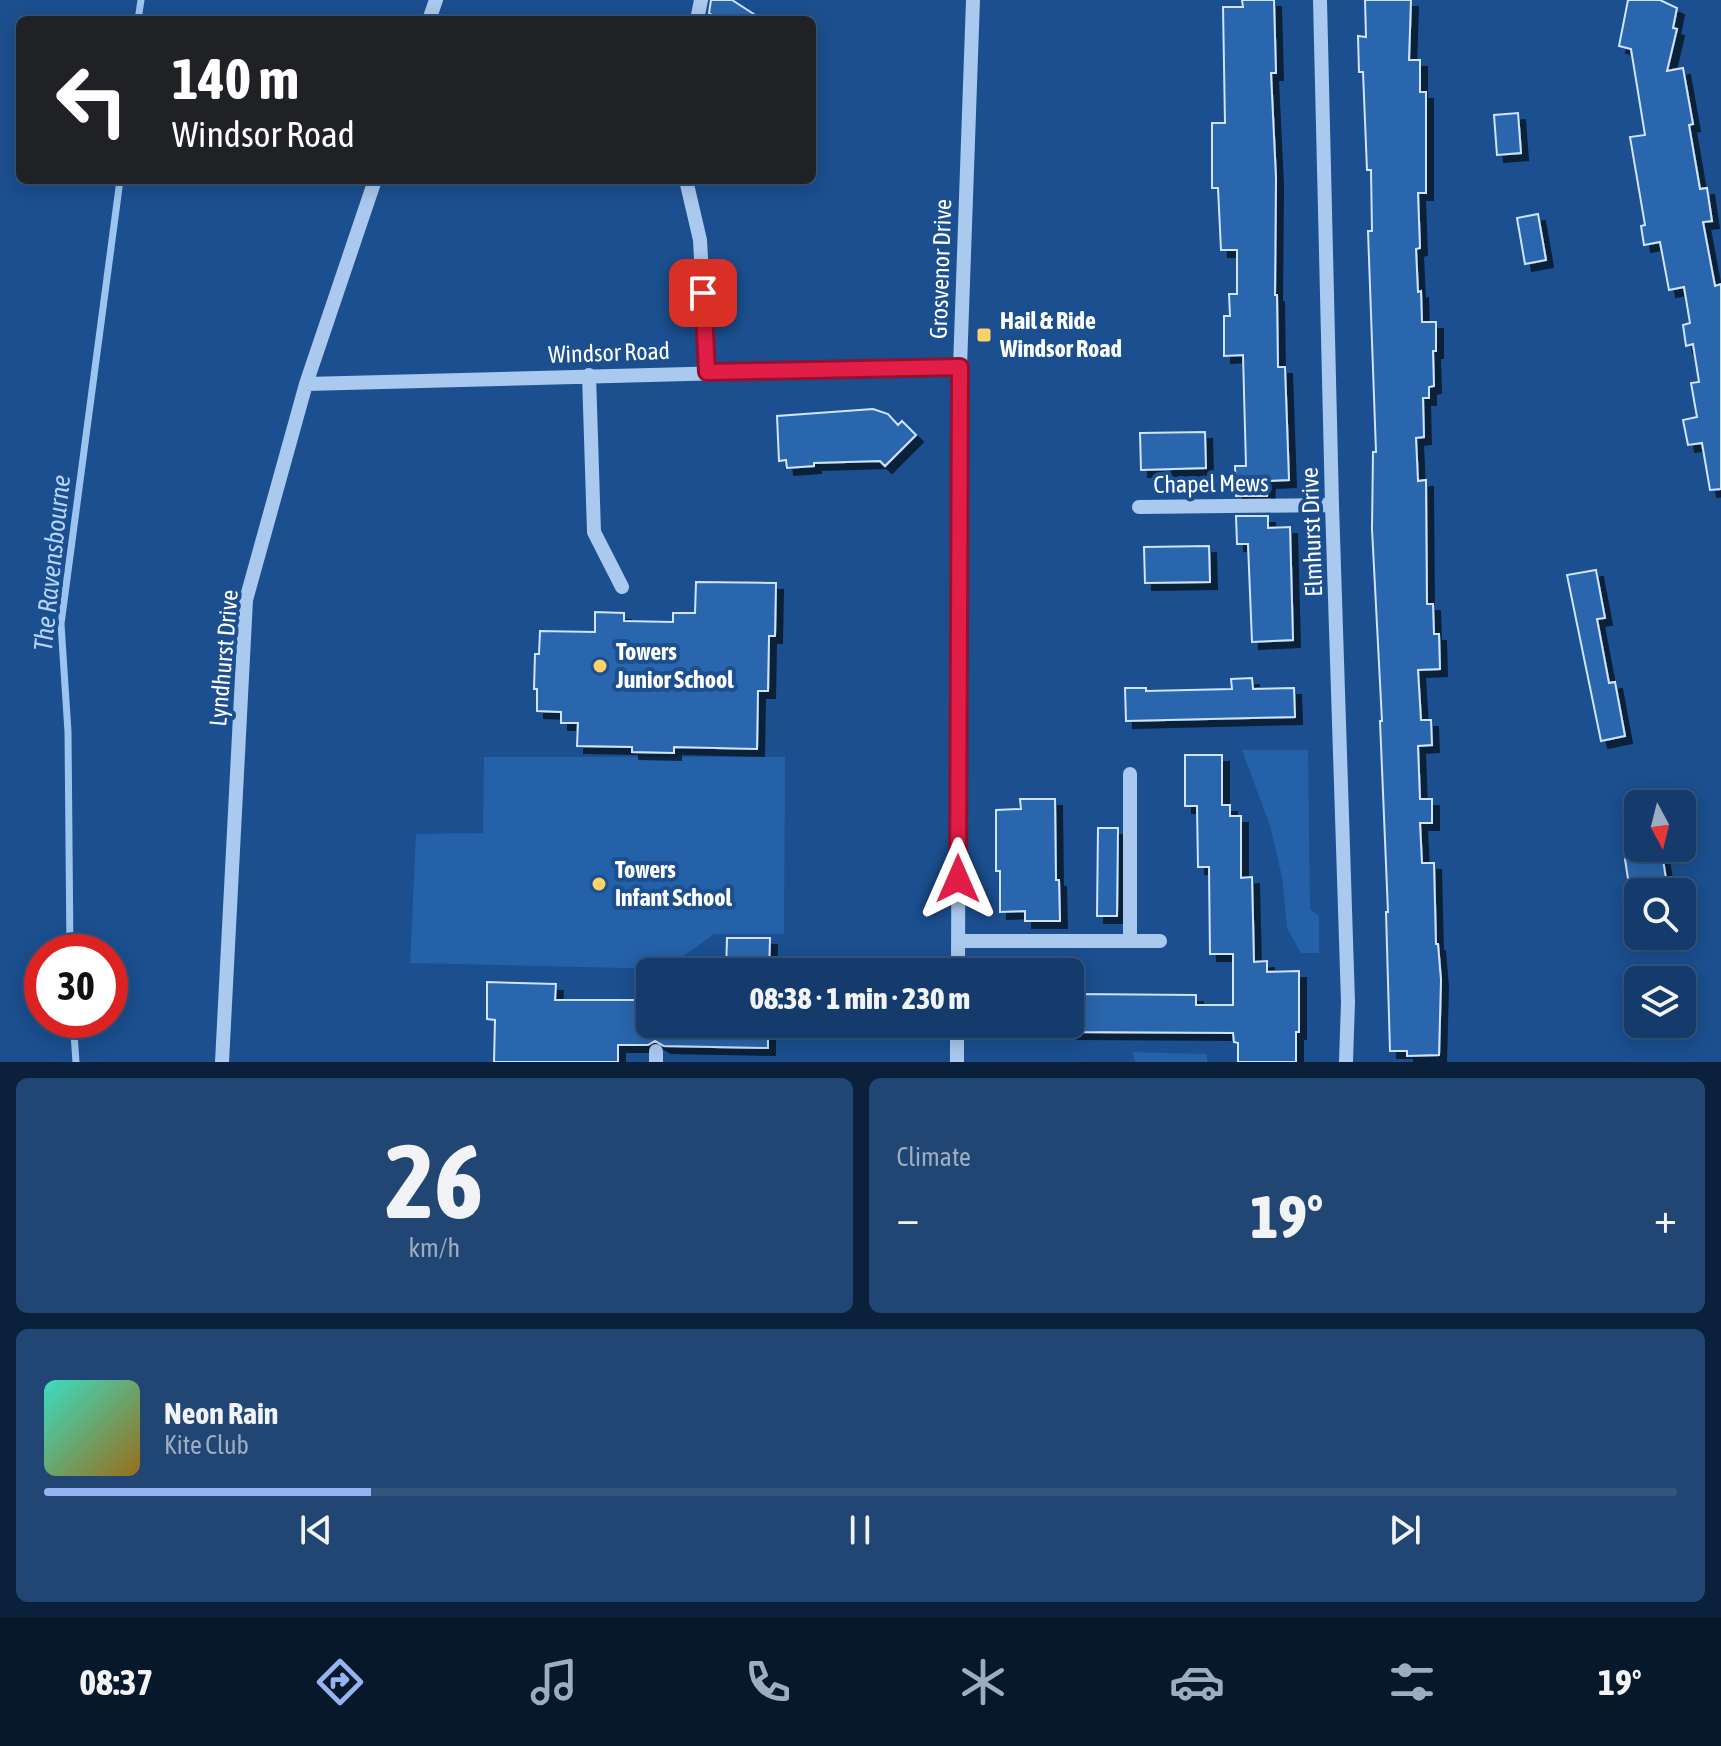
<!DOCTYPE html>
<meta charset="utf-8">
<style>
body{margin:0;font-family:"Asap Condensed",sans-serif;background:#214673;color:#f1f3f6;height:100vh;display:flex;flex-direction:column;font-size:30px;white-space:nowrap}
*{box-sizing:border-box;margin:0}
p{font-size:26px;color:#9dadc1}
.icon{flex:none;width:44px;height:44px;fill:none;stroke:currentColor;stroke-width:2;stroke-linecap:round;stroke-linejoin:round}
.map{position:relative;height:1062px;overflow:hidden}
.side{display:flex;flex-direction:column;gap:16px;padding:16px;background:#0b203b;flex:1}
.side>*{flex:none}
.hud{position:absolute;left:16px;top:16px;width:800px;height:168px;border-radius:12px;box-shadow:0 4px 20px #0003,0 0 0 2px #33557e;background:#202124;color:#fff;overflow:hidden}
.needle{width:52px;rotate:173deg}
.controls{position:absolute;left:1624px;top:790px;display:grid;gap:16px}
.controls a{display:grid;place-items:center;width:72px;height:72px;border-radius:12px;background:#143b6b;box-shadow:0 4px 20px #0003,0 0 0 2px #33557e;font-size:40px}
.speed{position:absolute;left:24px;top:934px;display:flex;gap:16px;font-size:40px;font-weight:700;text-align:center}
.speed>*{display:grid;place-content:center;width:104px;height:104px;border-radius:50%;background:#143b6b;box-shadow:0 4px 20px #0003,0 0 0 2px #33557e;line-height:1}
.speed .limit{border:12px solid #d22;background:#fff;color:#111}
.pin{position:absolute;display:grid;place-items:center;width:68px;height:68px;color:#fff;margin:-34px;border-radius:16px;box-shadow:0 4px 12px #0006}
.me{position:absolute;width:88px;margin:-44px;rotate:0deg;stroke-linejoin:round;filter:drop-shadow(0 0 6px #0008)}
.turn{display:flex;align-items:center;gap:28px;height:168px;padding:0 24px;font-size:36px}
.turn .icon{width:104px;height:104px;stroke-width:2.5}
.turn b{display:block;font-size:56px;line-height:68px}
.big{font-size:60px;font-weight:800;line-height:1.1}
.side .tile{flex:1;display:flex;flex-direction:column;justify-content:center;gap:12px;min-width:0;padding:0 28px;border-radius:12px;background:#214673}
.side .dial{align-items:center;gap:0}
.dial b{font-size:104px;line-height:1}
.song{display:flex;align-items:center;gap:24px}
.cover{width:96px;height:96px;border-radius:12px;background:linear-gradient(135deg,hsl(170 70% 55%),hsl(40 70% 35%))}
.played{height:8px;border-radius:4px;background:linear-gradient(90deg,#95b2f1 20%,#33557e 20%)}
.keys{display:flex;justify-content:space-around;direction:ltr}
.heat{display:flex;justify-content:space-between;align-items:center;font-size:44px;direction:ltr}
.side .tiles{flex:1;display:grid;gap:16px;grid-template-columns:1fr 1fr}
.tile:last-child{grid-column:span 2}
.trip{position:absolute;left:636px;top:958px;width:448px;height:80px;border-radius:12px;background:#143b6b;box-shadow:0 4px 20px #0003,0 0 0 2px #33557e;font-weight:800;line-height:80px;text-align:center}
.dock{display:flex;height:128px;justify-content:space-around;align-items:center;background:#08182b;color:#9dadc1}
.dock .icon{width:56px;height:56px}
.dock .selected{color:#95b2f1}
.dock b{font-size:36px;color:#f1f3f6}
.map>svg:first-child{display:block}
.green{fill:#2461a8}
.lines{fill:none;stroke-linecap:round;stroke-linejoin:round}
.stream{stroke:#9cc4f0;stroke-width:7}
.building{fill:#2a66ad;stroke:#cfe3fa;stroke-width:2;filter:url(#shadow)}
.minor{stroke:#a9c9ee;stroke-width:14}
.route-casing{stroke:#92132f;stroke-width:20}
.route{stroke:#e11d48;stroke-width:14}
.poi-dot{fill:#ffd166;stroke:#1b4f8f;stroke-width:3}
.labels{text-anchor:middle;stroke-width:8;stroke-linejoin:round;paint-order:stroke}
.street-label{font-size:24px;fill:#fff;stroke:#1b4f8f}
.poi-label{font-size:24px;font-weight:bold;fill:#fff;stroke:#1b4f8f;text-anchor:start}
.water-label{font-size:26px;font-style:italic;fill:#b5d3f5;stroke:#1b4f8f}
</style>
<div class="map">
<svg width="1721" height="1062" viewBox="0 0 1721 1062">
<defs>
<filter id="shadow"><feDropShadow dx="7" dy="7" stdDeviation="0" flood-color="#0009"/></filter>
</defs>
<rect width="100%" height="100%" fill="#1b4f8f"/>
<!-- green -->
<path class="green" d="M1242 750H1308L1310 909 1319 916V953H1301L1287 928 1282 877 1270 826Z
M484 757H785L784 934H714L666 969 410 963 416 834 483 833Z
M1132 1052 1207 1054V1062H1135Z"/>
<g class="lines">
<!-- stream -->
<path class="stream" d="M138 20 141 0
M70 952 68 732 61 624 120 180
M73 1020 76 1062"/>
</g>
<!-- building -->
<path class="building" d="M711 0H732L763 20H720L709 13Z
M1242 0H1274L1276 73H1271L1276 178 1275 295H1277L1278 367H1285L1289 480 1268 481 1267 496H1236L1235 466H1246L1243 355 1224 356V316H1230L1229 294H1237V250H1221L1218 188H1212V123H1225L1223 7H1243Z
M1365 0H1411L1409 60H1420V92H1426V193H1418L1420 248 1416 249 1418 292 1421 291 1422 322H1436V351H1433L1434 386 1429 387V398H1423L1424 437 1416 438 1418 481 1426 480 1427 604H1433L1434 634H1439L1440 669 1418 670 1421 720H1431L1432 745 1418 746 1420 799H1432V823H1420L1422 863H1434L1436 944H1438L1441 980 1439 1055 1407 1056V1051H1390L1386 912H1388L1380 721H1382L1372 529 1373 452H1376L1368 231H1372L1371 170H1367L1363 72H1359L1358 36 1366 37Z
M1628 0H1660L1677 8 1673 28 1677 29 1667 71 1683 68 1693 124 1689 125 1700 189 1707 188 1712 221 1703 222 1715 286 1721 284V489L1710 490 1702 443 1688 445 1683 420 1697 417 1691 383 1699 382 1693 344 1686 346 1683 325 1690 323 1684 287 1669 290 1660 242 1644 245 1641 226 1645 225 1630 137 1645 135 1631 49 1619 46Z
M1518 113 1521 153 1497 155 1494 115Z
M1538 214 1546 260 1525 264 1517 218Z
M873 409 888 414 898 425 902 421 916 435 885 466 880 461 814 463V466L787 468 786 460 779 461 777 416Z
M1205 432 1206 468 1141 470 1140 433Z
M1236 516H1268V528L1290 527 1293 640 1252 642 1248 544H1237Z
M1209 546 1210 582 1145 583 1144 547Z
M1596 570 1605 618 1597 619 1609 683 1615 682 1625 736 1601 741 1567 575Z
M696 582 776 583 775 636H769L768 691H758L757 749 674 747V753L632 752V747L577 746 578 723H561V712L537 711V689H534L535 654H539L540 631 595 632V612L624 613V621L673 622V613H695Z
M1252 678 1253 689 1294 688 1295 717 1126 721 1125 688H1146V691L1232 689 1231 679Z
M1185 755H1222V805H1230V816H1241V878L1252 877 1254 962 1267 961V972L1299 971V1032H1296V1062H1238V1043L1234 1042 1233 1033 1070 1032V1004H1076V994L1196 995V1005H1233V954H1210L1209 867H1198L1197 806H1185Z
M1020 799H1055L1056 880H1059L1060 921H1025V911L1000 912V871H996V810L1021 809Z
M1098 828H1118L1117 916H1097Z
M1662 853 1668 892H1630L1625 859Z
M727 938H770L769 972H726Z
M487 982 556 984 555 1000H650V1024H768V1048L664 1046 655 1041 648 1045H618V1062H494L495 1020 487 1019Z"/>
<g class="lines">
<!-- minor -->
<path class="minor" d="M1320 0 1332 505 1348 1002 1346 1062
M429 20 436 0
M697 20 701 0
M686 180 700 240 707 372
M589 375 594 532 622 587
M306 384 960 367
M1139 507 1332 505
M1130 774V941
M958 941H1160
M958 972 960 367 973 0
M656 1051V1062
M222 1062 246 600 306 384 375 180
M957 1062V1024"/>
</g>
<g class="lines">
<!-- route casing -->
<g class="route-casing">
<path id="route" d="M703 293 707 372 960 367 958 879"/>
</g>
<!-- route -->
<use href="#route" class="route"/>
</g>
<!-- markers -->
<g class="poi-dot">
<rect x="976" y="327" width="16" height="16" rx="4"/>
<circle cx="600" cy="666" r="8"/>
<circle cx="599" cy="884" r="8"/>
</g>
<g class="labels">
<!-- street labels -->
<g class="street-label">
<text transform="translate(941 269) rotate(-88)" y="8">Grosvenor Drive</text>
<text transform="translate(609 353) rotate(-2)" y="8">Windsor Road</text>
<text transform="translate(1211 484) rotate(-1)" y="8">Chapel Mews</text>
<text transform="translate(1312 532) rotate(-92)" y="8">Elmhurst Drive</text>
<text transform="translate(224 658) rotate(-85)" y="8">Lyndhurst Drive</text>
</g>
<!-- poi labels -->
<g class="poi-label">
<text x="1000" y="329">Hail &amp; Ride<tspan x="1000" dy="28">Windsor Road</tspan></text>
<text x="616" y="660">Towers<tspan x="616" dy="28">Junior School</tspan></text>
<text x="615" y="878">Towers<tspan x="615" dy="28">Infant School</tspan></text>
</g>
<!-- water labels -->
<g class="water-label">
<text transform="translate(52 563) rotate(-84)" y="9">The Ravensbourne</text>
</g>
</g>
</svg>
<div class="controls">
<a><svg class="needle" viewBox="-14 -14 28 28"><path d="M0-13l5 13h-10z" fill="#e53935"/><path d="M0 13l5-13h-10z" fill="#9dadc1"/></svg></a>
<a><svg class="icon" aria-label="search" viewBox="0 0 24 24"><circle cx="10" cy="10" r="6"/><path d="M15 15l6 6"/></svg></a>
<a><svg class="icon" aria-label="layers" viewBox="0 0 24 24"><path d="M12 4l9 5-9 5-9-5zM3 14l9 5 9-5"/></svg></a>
</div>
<div class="speed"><div class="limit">30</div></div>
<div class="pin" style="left:703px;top:293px;background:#d93025"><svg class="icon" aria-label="arrive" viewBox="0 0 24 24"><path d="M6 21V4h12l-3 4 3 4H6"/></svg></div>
<svg class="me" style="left:958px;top:879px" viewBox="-20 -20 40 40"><path d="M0-17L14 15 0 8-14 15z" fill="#e11d48" stroke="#fff" stroke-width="4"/></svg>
<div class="trip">08:38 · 1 min · 230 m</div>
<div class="hud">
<div class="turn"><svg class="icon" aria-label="left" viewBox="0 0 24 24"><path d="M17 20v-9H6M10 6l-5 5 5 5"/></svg><div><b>140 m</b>Windsor Road</div></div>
</div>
</div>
<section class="side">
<div class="tiles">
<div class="tile dial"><b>26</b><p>km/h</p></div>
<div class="tile"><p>Climate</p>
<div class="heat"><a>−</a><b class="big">19°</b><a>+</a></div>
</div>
<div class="tile">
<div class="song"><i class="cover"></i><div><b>Neon Rain</b><p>Kite Club</p></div></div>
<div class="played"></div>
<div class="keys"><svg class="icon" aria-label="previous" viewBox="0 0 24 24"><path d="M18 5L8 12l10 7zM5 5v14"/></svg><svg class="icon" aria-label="pause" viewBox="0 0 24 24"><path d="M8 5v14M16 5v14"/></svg><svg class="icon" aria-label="next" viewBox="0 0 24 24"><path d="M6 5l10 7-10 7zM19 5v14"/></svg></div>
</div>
</div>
</section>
<nav class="dock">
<b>08:37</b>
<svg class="icon selected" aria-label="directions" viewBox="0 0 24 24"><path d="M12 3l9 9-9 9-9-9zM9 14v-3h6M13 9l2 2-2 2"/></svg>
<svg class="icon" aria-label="music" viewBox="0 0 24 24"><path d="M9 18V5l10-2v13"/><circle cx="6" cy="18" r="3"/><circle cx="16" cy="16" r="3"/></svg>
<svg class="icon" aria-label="phone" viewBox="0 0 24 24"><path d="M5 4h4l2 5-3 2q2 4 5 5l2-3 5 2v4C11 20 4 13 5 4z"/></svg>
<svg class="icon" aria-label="climate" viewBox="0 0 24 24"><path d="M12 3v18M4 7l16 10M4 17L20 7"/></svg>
<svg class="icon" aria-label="car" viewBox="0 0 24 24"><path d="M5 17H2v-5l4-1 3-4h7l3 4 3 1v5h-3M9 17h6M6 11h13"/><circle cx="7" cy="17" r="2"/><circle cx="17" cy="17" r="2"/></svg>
<svg class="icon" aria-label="filters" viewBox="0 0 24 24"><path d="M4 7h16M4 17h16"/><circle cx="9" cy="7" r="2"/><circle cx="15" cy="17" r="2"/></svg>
<b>19°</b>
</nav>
